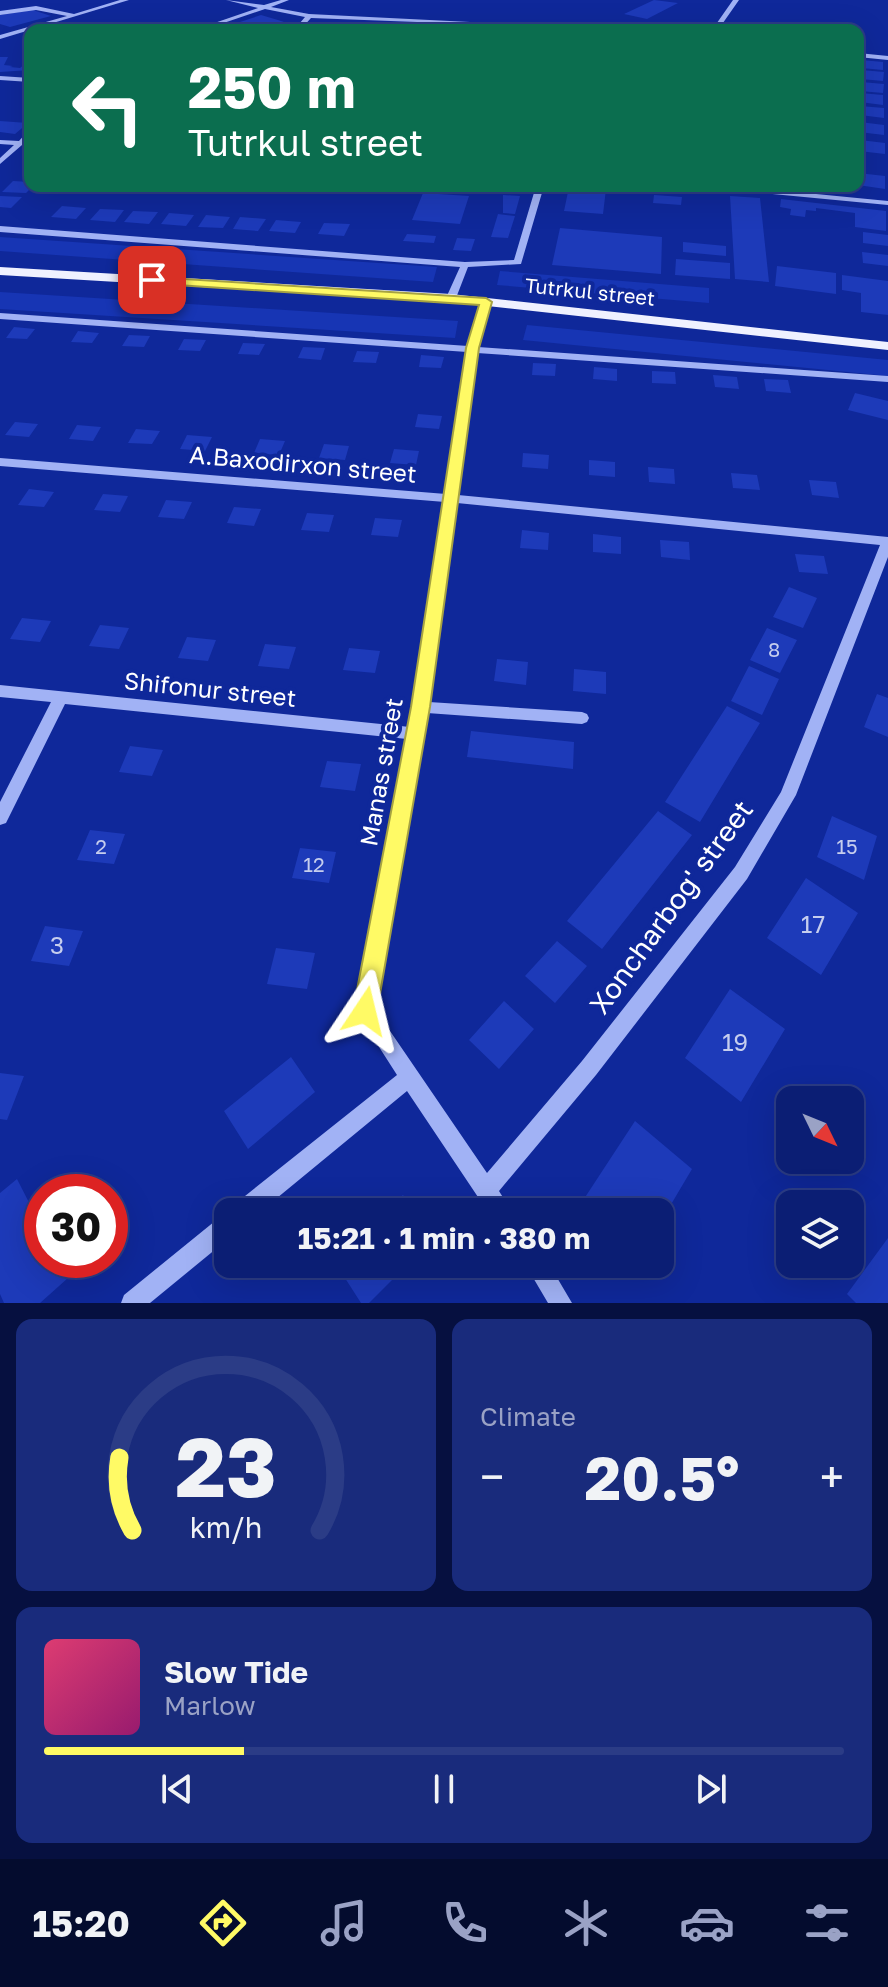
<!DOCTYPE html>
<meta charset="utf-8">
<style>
body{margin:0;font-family:"Golos Text",sans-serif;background:#192b7c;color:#f1f3f6;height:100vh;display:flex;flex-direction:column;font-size:30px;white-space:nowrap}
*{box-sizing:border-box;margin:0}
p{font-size:26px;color:#9aa2c5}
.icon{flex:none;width:44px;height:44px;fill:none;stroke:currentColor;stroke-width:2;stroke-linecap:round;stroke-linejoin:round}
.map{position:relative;height:1303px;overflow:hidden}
.drawer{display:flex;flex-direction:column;gap:16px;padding:16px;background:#061040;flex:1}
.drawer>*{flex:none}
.hud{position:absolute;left:24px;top:24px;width:840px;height:168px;border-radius:16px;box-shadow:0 8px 32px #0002,0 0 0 2px #2b3c86;background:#0b6e4f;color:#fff;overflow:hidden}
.needle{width:52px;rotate:133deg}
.tools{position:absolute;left:776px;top:1086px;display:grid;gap:16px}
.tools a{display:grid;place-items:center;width:88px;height:88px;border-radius:16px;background:#0b1e74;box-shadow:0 8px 32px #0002,0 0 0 2px #2b3c86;font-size:40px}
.speed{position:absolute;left:24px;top:1174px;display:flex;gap:16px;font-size:40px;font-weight:700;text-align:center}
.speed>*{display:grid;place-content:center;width:104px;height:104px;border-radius:50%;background:#0b1e74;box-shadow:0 8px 32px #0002,0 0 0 2px #2b3c86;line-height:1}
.speed .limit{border:12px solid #d22;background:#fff;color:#111}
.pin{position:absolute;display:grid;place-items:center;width:68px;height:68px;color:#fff;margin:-34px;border-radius:16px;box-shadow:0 4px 12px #0006}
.me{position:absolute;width:88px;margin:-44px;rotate:10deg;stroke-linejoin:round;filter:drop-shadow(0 0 6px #0008)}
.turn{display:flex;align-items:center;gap:28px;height:168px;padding:0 32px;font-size:36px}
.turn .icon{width:104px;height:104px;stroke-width:2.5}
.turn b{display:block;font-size:56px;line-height:68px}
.big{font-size:60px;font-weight:700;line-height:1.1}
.drawer .tile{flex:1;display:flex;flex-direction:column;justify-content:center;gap:12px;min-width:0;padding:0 28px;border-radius:16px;background:#192b7c}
.drawer .dial{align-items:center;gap:0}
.dial svg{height:208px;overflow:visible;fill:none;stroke:#2b3c86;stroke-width:7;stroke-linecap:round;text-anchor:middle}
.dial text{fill:#f1f3f6;stroke:none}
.song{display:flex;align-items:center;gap:24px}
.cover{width:96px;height:96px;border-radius:12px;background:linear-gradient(135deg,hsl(340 70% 55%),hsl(320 70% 35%))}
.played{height:8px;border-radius:4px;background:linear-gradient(90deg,#fffa65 25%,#2b3c86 25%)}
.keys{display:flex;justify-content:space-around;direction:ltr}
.heat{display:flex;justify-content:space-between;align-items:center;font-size:44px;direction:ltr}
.drawer .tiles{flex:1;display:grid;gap:16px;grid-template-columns:1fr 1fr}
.tile:last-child{grid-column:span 2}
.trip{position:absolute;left:214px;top:1198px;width:460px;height:80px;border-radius:16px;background:#0b1e74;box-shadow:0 8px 32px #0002,0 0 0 2px #2b3c86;font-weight:700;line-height:80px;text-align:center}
.dock{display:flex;height:128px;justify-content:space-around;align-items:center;background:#040c2e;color:#9aa2c5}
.dock .icon{width:56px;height:56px}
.dock .on{color:#fffa65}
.dock b{font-size:36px;color:#f1f3f6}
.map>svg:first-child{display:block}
.green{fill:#1735b4}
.building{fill:#1d3ab9}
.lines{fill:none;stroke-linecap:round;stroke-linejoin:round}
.minor{fill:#a1b2f5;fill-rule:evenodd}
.major{fill:#eff1ff;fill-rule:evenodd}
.route{fill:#fffa65;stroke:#a6a242;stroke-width:2}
.labels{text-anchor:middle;stroke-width:8;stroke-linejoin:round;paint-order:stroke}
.far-street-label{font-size:20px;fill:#fff;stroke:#0f289a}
.number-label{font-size:20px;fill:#c6ceee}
.street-label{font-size:24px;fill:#fff;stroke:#0f289a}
.near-number-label{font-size:24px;fill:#c6ceee}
.near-street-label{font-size:28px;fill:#fff;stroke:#0f289a}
</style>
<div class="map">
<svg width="888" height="1303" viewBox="0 0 888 1303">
<rect width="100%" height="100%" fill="#0f289a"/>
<!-- green -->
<path class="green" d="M0 237 437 267 433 282 0 251Z
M500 271 709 288V303L497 285Z
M0 292 458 321 455 338 0 309Z
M527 325 888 360V376L523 340Z"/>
<!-- building -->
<path class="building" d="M654 0 678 3 647 19 624 14Z
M33 10 51 16 10 27 0 24V15Z
M261 15 278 20 293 25 265 30 240 22Z
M0 57H8L4 65 13 66 10 67 20 68 30 60V70L0 72Z
M861 60 883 62V70L861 68Z
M861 70 884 72 883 81 861 79Z
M861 82 884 84 883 93 860 91Z
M860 93 883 95V105L860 102Z
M860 106 884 108V118L860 115Z
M0 121 28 123 15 134 0 132Z
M860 122 884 125V135L859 132Z
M860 140 885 143V154L859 151Z
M858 173 885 176V189L858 185Z
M13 181 30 182 33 186 26 193 2 192Z
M569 187 606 189 603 214 564 211Z
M423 193 469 196 460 224 412 220Z
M503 195 520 196 515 214 503 213Z
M654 195 682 197 681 205 653 203Z
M0 196 22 197 11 208 0 207Z
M730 196 760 198 769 282 735 279Z
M781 199 886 211V231L855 227V213L816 208V211L806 210 805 217 790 215 791 209 780 207Z
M62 206 86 208 76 219 51 217Z
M100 209 124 210 115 222 90 220Z
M133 211 158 212 149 224 124 222Z
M169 213 194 215 186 226 161 224Z
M498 214 515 216 508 238 491 237Z
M206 215 230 217 223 228 198 227Z
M240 217 266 219 258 231 233 229Z
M276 220 301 222 295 233 269 231Z
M324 223 350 224 344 236 318 234Z
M560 228 662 237 661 274 552 265Z
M863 232 888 235V246L863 243Z
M407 234 424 235 436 236 434 243 403 241Z
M457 238 475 239 471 251 453 250Z
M683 242 726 246V256L683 252Z
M862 252 888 255V266L863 263Z
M676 259 730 263V279L675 275Z
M777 266 836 273V294L775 286Z
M842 275 888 281V315L861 312V293L842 290Z
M14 327 35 329 27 339 6 338Z
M78 331 99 333 92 343 71 342Z
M129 335 150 336 144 347 122 346Z
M184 339 206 340 200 351 178 350Z
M243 343 265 344 259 355 238 354Z
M303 347 325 348 321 360 298 358Z
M357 351 379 352 376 363 353 362Z
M421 355 444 357 441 368 419 367Z
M533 363 556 364 555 376 532 375Z
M594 367 617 369V381L593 379Z
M652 371 675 372 676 384 652 383Z
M713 375 737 377 739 389 715 387Z
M764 379 788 380 791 393 766 391Z
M855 393 888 401V420L848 410Z
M418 414 442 416 439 429 415 427Z
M15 422 38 424 29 437 5 435Z
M77 425 101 427 93 441 69 439Z
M136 429 160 431 152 444 128 443Z
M187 435 212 437 205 451 180 449Z
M260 439 285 441 279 455 254 453Z
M324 444 349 446 345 460 319 458Z
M394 449 419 451 416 465 390 463Z
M523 453 549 455 548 469 522 467Z
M589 460 615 462V477L589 475Z
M648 467 674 469 675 484 649 482Z
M731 473 757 475 760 490 733 488Z
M809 480 836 482 839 498 812 495Z
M29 489 54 492 44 507 18 505Z
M103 494 128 496 120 512 94 510Z
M166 500 192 502 184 519 158 517Z
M234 507 261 509 254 526 227 523Z
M307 513 334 515 329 532 301 530Z
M375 518 402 520 398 537 371 535Z
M522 530 549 533 548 550 520 548Z
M593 534 621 537V554L593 552Z
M660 540 689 542 690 560 661 557Z
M795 554 824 556 828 574 799 572Z
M789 587 817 598 803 628 773 617Z
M22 618 51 621 40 642 10 639Z
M100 625 129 628 119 649 89 646Z
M767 628 797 640 780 673 750 660Z
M187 637 216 640 208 661 178 658Z
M265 644 296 647 289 669 258 666Z
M349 648 380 651 375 673 343 670Z
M497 659 528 662 526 685 494 681Z
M749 666 779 679 762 715 731 701Z
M574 669 606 672V694L573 691Z
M877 694 888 698V737L864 727Z
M727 706 760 723 700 822 665 802Z
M471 731 574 742 573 769 467 757Z
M130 746 163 750 152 776 119 772Z
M327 761 361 764 355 791 320 787Z
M658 811 692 835 602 949 567 921Z
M832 816 877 836 864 880 817 857Z
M90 830 125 834 114 864 77 860Z
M300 848 336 852 329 883 292 878Z
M806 878 858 913 821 975 767 938Z
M45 926 83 931 69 966 31 961Z
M557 941 587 966 555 1003 525 976Z
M276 948 315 953 307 989 267 984Z
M730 989 785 1029 741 1102 685 1058Z
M504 1001 534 1029 499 1069 469 1040Z
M291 1057 315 1092 248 1149 224 1111Z
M0 1073 24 1076 7 1120 0 1119Z
M635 1121 692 1169 660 1223V1212H588L580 1205Z
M17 1179 42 1228V1260H59L68 1278 40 1303H4L0 1294V1193Z
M403 1195 415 1212H386Z
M888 1238V1303H856L847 1294Z
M336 1264H408L369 1303H361Z"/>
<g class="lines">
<!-- minor -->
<path class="minor" d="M120 0H129L0 39V35L67 16 36 10 0 15V11L36 6 74 14Z
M226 0 264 5 281 0H289L271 7 309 14 634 30 311 18 300 30H294L305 17 265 9 203 30H194L258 8Z
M733 0H739L718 30H712Z
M858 53 888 56V60L858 57Z
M0 76 30 78V82L0 80Z
M27 132H30V138L27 141 29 145H22L0 164V158L14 145 0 144V140L19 141Z
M536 186H544L521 264 468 267 456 298 451 301 446 298 460 267 0 232V226L465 262 514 260Z
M705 186H734L888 201V205L709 188Z
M486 299 491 302 478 347 888 376V382L477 353 458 495 888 537V557L796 795 747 879 596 1075 499 1191 512 1212H488L407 1091 260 1212H232L235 1204 397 1075 356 1011 407 739 65 704 6 823 0 825V802L51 702 0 697V685L410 727 445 502 0 466V458L446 494 467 352 0 319V313L468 346 481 302ZM457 503 880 545 781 792 735 867 582 1061 487 1173 375 1009 427 713 582 724 587 722 589 718 587 714 582 712 429 702Z
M228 1214V1239L150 1303H121L124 1295 220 1217Z
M525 1264H549L572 1303H548Z"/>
<!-- major -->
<path class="major" d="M0 267 451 294 888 342V350L451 302 0 275Z"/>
</g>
<!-- route -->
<path class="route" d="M152 277 486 298 492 302 479 348 430 707 377 1011 374 1019 365 1023 356 1019 353 1011 411 707 466 348 479 305 147 283 146 280Z"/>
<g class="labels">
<!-- far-street labels -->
<g class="far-street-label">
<text transform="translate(590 292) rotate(6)" y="7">Tutrkul street</text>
</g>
<!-- number labels -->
<g class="number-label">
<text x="774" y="657">8</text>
<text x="101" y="854">2</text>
<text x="847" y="854">15</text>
<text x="314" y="872">12</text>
</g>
<!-- street labels -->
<g class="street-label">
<text transform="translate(303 465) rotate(5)" y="8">A.Baxodirxon street</text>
<text transform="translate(210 690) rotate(6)" y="8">Shifonur street</text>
<text transform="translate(382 772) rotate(-80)" y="8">Manas street</text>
</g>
<!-- near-number labels -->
<g class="near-number-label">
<text x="813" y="933">17</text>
<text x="57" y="954">3</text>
<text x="735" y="1051">19</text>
</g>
<!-- near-street labels -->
<g class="near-street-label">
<text transform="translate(671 907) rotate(-54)" y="10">Xoncharbog' street</text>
</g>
</g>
</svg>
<div class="tools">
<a><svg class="needle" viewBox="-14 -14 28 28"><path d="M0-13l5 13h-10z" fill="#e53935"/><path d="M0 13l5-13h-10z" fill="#9aa2c5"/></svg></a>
<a><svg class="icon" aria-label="layers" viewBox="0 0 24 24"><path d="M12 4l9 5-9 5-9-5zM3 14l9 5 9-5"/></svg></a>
</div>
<div class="speed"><div class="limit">30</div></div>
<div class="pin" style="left:152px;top:280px;background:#d93025"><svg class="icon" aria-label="arrive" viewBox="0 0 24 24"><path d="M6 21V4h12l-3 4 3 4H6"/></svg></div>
<svg class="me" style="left:365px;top:1011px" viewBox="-20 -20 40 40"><path d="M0-17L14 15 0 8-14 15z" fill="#fffa65" stroke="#fff" stroke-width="4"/></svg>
<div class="trip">15:21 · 1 min · 380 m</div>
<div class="hud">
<div class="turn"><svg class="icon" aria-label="left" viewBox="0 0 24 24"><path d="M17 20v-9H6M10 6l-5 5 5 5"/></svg><div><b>250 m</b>Tutrkul street</div></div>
</div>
</div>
<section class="drawer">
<div class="tiles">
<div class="tile dial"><svg viewBox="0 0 100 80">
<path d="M14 69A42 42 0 1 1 86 69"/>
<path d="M14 69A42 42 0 0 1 9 41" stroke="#fffa65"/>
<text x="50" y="56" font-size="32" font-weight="700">23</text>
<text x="50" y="72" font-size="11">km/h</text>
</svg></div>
<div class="tile"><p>Climate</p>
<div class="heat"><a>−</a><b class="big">20.5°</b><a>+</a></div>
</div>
<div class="tile">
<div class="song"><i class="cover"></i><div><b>Slow Tide</b><p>Marlow</p></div></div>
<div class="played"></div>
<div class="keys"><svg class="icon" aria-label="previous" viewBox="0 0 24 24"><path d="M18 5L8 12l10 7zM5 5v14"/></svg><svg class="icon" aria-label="pause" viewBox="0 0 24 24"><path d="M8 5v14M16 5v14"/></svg><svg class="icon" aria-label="next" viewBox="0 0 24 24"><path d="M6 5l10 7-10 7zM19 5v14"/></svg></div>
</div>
</div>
</section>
<nav class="dock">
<b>15:20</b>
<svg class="icon on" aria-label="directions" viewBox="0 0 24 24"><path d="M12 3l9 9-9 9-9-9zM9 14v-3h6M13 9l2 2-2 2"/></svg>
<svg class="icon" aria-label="music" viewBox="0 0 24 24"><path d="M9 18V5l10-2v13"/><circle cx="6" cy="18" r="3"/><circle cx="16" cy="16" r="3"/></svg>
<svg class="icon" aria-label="phone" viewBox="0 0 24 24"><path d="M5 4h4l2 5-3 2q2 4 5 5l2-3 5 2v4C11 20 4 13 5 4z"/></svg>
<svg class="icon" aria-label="climate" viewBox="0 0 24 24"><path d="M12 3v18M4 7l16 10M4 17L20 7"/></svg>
<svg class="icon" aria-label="car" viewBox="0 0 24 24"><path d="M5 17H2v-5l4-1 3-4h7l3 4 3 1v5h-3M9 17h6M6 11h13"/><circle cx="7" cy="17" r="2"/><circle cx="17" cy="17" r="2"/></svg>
<svg class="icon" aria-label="filters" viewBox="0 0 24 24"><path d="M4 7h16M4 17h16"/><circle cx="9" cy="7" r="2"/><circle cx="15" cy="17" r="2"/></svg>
</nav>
